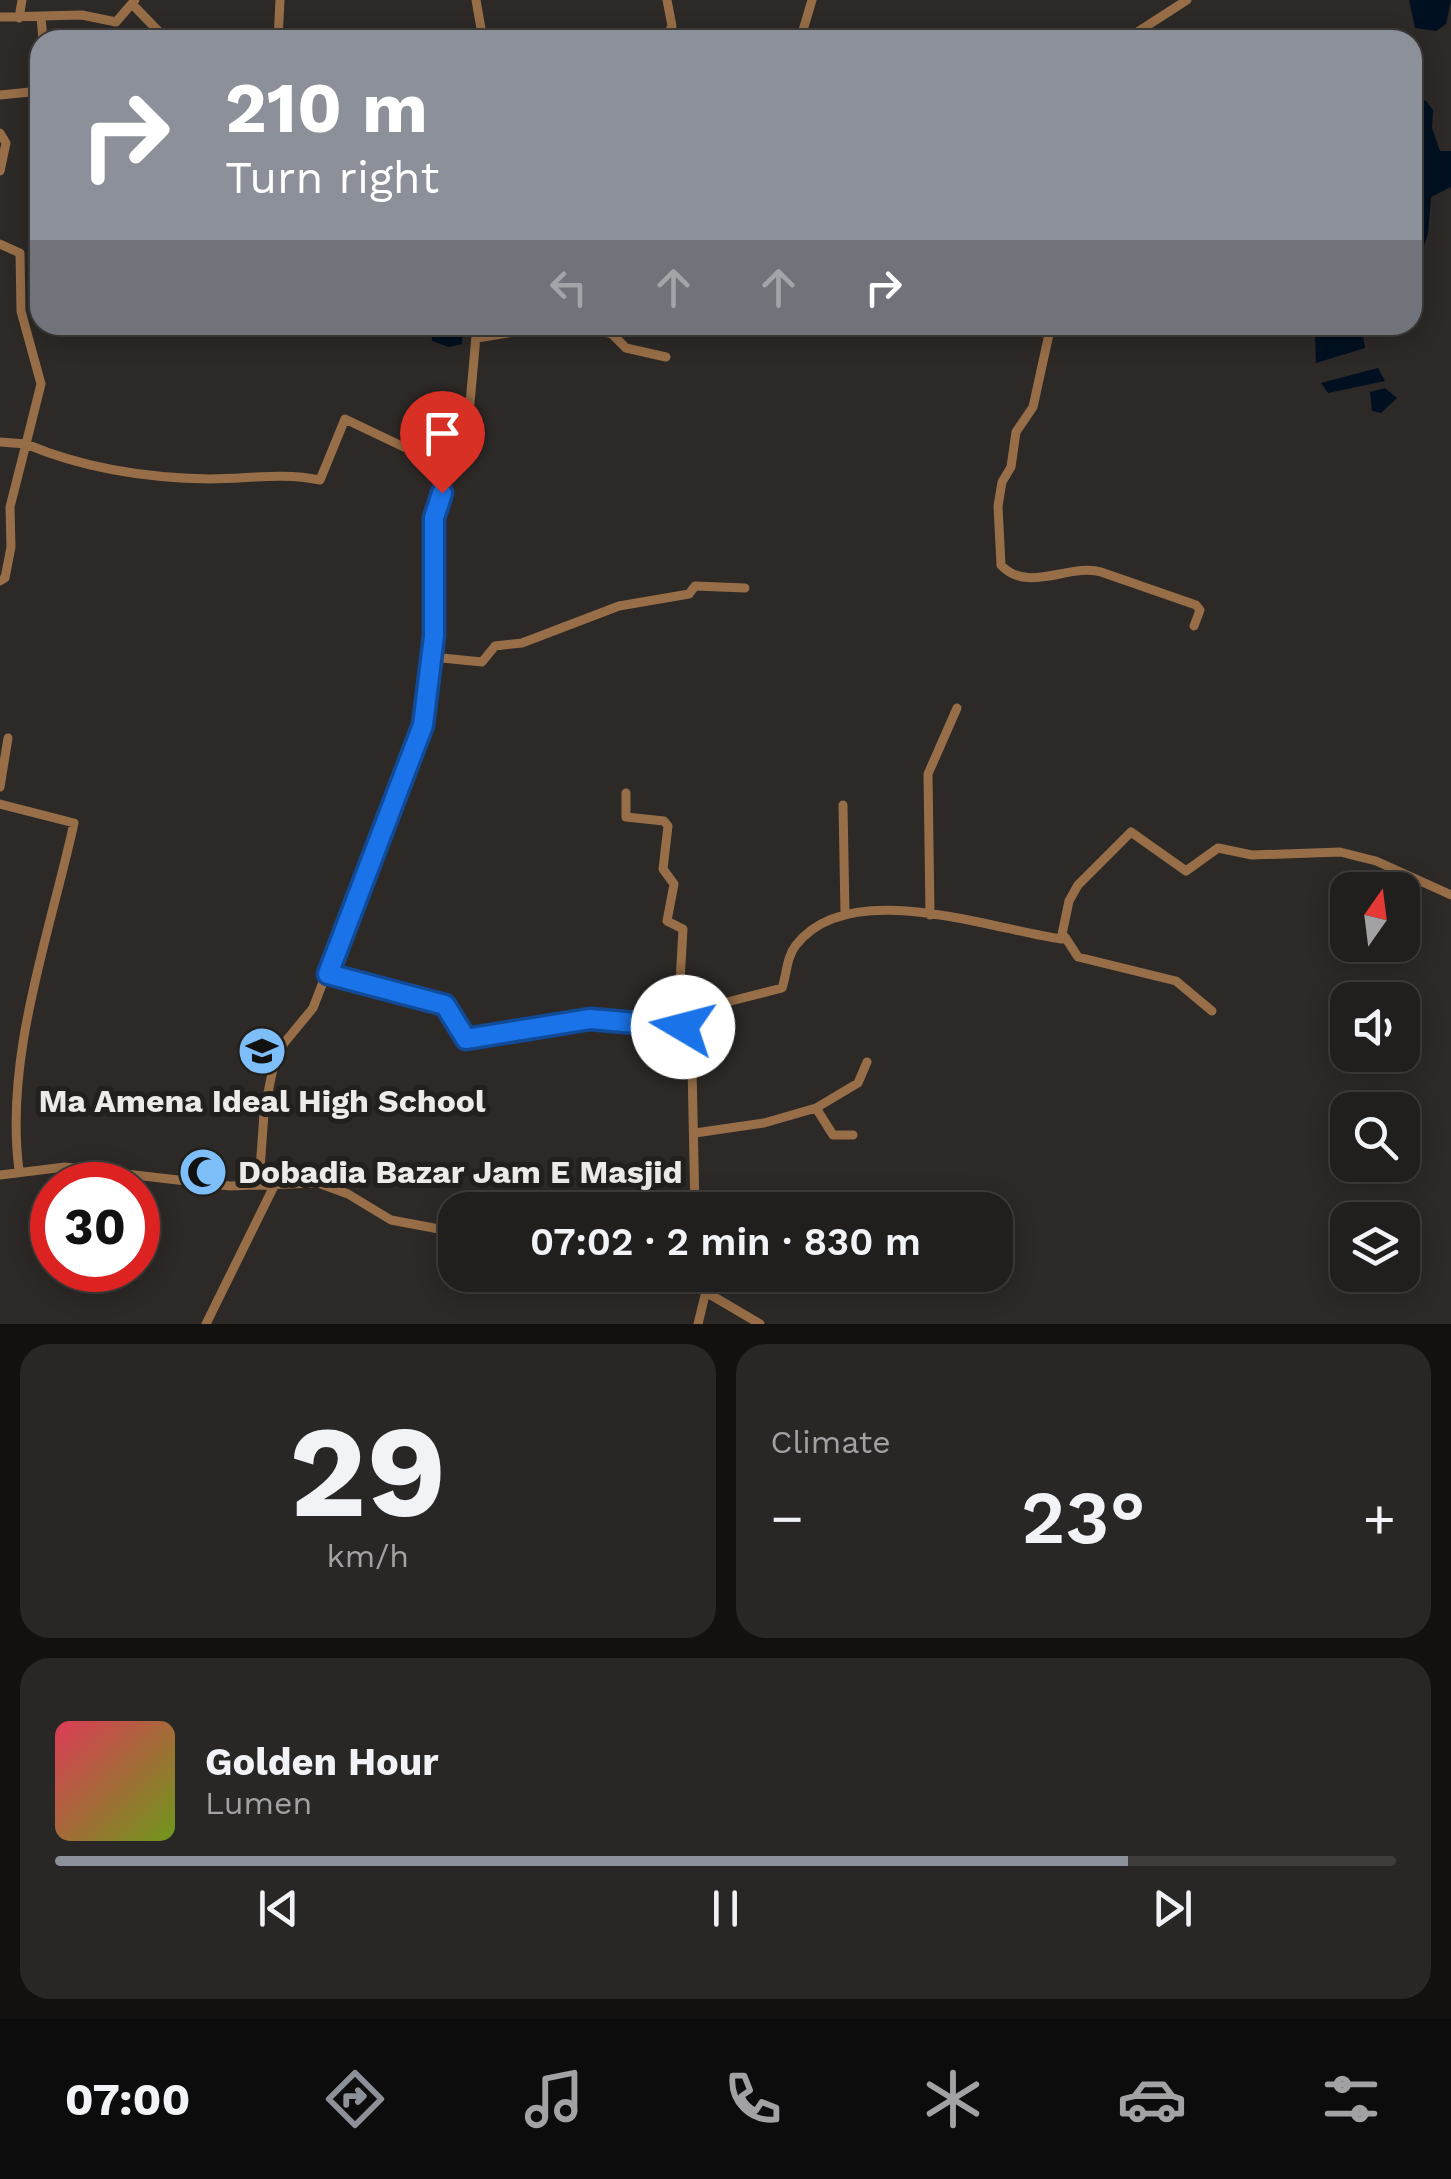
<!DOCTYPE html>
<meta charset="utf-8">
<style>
body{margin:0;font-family:"Work Sans",sans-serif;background:#292726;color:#f1f3f6;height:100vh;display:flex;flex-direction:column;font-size:38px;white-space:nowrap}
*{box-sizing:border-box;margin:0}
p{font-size:32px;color:#a2a2a4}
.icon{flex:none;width:55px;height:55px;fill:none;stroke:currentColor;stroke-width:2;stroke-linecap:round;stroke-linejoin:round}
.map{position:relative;height:1324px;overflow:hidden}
.panel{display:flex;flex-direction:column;gap:20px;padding:20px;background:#121110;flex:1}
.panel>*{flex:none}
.hud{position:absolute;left:30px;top:30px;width:1392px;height:305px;border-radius:30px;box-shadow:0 5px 25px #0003,0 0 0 2px #3e3d3b;background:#8c9099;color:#fff;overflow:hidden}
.needle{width:65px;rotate:14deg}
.tools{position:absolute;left:1330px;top:872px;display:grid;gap:20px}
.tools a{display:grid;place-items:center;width:90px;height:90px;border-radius:20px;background:#211f1d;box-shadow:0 5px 25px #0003,0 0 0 2px #3e3d3b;font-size:50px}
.speed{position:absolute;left:30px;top:1162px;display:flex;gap:20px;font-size:50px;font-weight:700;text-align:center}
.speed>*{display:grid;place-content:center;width:130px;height:130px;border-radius:50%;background:#211f1d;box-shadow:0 5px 25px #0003,0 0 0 2px #3e3d3b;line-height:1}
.speed .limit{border:15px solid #d22;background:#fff;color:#111}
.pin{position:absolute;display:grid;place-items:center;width:85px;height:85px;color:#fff;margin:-102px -42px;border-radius:50% 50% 50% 0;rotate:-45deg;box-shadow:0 0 10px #0007}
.pin .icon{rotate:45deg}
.me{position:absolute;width:110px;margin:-55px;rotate:278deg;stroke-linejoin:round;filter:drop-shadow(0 0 8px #0008)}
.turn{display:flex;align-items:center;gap:35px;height:210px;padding:0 30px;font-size:45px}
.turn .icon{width:130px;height:130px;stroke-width:2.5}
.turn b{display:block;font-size:70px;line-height:85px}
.lanes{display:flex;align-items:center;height:95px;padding:0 30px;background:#0003;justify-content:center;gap:50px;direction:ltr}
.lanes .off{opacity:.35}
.big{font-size:75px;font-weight:600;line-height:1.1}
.panel .tile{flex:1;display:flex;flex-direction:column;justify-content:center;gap:15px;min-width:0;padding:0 35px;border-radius:30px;background:#292726}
.panel .dial{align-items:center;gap:0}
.dial b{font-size:130px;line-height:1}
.song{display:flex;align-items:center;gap:30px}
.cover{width:120px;height:120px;border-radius:15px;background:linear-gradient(135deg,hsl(350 70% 55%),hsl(80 70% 35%))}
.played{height:10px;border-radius:5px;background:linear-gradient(90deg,#8c9099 80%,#3e3d3b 80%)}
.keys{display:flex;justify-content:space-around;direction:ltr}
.heat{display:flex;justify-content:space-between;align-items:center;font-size:55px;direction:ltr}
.panel .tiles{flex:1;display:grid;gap:20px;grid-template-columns:1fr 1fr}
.tile:last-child{grid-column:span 2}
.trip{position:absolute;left:438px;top:1192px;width:575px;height:100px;border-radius:30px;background:#211f1d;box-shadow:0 5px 25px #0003,0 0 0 2px #3e3d3b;font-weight:600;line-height:100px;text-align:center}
.dock{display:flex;height:160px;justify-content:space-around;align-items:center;background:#0d0c0c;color:#a2a2a4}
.dock .icon{width:70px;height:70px}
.dock .active{color:#8c9099}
.dock b{font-size:45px;color:#f1f3f6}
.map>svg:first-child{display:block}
.water{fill:#001020}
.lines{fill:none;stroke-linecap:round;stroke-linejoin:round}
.minor{stroke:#976e47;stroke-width:9}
.route-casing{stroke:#114b97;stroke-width:25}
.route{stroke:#1a73e8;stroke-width:18}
.labels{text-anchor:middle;stroke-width:10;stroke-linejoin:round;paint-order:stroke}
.poi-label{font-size:32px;font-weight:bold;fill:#edebea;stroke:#22201d}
</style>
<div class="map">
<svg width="1451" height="1324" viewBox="0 0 1451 1324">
<rect width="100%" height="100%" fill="#2c2927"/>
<!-- water -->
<path class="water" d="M1409 0H1451L1446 24 1436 31 1415 28Z
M1413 98 1426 101 1433 110 1432 128 1440 151H1451V187L1431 197 1428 234 1413 277Z
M431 325H463L462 344 449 347 432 341Z
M1362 330 1365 348 1316 363 1315 332Z
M1378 368 1385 381 1328 393 1321 383Z
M1385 388 1397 398 1381 413 1372 411 1370 392Z"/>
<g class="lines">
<!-- minor -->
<path class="minor" d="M476 0 483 40
M133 5 167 40
M0 17 82 15 116 22 135 0
M41 17 43 40
M19 18 22 0
M278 40 280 0
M665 40 672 26 667 0
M791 40 801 37 812 0
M1125 40 1187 0
M0 95 40 91
M0 133 6 143 0 171
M0 244 20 253 21 311 41 384 26 444C85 469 146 478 210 479 248 479 282 472 320 480L345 419 450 469
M575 325 612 334 626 348 666 357
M1051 325 1033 407 1016 432 1011 467 1002 482 998 506 1001 565C1027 594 1070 563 1101 572L1196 605 1200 610 1194 626
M477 338 557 325
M0 442 26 444 10 507 11 547 5 578 0 581
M432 657 482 662 495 646 522 643 619 606 689 594 695 586 745 588
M0 787 8 738
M626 793V817L664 821 668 826 663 869 674 884 667 921 683 929 679 1000 683 1027
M0 804 74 823C50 933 4 1057 19 1170
M843 805 845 914
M930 915 928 774 957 708
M1065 937 1078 957 1176 981 1212 1011
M328 974 445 1005 465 1039C494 1042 522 1028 551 1023 593 1015 652 1014 692 1030L696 1050C725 1045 713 1021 727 1002L782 988C787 974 786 958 796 945 849 876 990 929 1061 939L1069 901 1078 885 1131 832 1186 871 1218 848 1252 855 1340 852 1376 861 1451 895
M673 1056 692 1058
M816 1108 858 1083 867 1062
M695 1133 764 1123 816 1108 833 1135H853
M0 1175 65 1167 230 1186 318 1183 348 1194 391 1220 455 1232
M259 1184 264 1113 276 1053 313 1008 423 725 434 637V518L470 403 477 325
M695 1210 692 1067 696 1050
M677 1275 760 1324
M206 1324 276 1182
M698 1324 705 1295"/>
</g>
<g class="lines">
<!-- route casing -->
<g class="route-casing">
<path id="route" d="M442 493 434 518V636L423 725 328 974 445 1005 466 1039 590 1019 683 1027"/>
</g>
<!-- route -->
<use href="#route" class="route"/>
</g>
<!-- icons -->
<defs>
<g id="school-disc" transform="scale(2.5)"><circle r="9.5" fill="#7dbef9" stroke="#22201d"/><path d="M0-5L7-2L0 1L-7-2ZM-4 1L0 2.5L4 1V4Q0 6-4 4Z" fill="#111"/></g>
<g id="mosque-disc" transform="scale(2.5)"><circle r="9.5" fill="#7dbef9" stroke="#22201d"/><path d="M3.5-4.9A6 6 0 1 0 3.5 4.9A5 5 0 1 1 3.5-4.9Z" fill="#111"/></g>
</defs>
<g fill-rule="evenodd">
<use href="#school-disc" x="262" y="1051"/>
<use href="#mosque-disc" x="203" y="1172"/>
</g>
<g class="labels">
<!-- poi labels -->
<g class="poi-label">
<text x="262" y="1112">Ma Amena Ideal High School</text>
<text x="238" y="1183" text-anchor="start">Dobadia Bazar Jam E Masjid</text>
</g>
</g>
</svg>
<div class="tools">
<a><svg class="needle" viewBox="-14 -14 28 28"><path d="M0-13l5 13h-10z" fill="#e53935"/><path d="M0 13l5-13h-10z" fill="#a2a2a4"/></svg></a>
<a><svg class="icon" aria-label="sound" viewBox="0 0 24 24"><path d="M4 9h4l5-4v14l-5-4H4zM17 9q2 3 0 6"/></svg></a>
<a><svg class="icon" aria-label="search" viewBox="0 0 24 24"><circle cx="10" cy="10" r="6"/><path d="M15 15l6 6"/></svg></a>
<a><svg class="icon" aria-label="layers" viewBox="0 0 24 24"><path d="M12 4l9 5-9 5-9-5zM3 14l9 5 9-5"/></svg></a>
</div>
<div class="speed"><div class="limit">30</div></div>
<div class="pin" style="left:442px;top:493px;background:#d93025"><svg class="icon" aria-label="arrive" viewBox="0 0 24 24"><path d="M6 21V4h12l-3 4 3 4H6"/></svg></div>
<svg class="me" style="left:683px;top:1027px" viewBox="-20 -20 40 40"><circle r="19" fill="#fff"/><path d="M0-13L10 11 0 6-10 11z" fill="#1a73e8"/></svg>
<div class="trip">07:02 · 2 min · 830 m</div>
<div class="hud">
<div class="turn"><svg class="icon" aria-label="right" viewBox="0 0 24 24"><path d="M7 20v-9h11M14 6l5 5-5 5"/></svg><div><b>210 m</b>Turn right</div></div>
<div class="lanes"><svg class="icon off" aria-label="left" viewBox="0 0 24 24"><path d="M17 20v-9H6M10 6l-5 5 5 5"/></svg><svg class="icon off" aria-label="ahead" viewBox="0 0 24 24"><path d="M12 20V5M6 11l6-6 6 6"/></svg><svg class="icon off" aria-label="ahead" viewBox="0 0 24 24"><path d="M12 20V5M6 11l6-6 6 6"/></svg><svg class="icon" aria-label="right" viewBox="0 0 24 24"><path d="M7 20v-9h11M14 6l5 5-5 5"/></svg></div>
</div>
</div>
<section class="panel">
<div class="tiles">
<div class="tile dial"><b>29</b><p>km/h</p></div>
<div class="tile"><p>Climate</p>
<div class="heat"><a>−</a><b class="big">23°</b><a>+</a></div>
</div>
<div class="tile">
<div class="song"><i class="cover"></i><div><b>Golden Hour</b><p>Lumen</p></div></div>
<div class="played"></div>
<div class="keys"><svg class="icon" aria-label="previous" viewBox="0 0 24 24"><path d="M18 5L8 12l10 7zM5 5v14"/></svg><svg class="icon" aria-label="pause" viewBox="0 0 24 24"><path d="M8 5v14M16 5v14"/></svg><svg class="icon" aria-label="next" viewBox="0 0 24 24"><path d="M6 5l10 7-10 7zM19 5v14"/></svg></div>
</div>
</div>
</section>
<nav class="dock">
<b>07:00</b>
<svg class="icon active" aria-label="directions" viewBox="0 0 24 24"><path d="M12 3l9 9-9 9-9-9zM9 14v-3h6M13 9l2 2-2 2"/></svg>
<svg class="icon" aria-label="music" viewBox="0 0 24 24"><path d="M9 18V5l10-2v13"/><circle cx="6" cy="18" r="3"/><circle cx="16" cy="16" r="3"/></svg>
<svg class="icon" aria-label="phone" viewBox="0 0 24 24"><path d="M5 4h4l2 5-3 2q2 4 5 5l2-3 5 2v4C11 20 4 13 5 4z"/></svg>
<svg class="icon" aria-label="climate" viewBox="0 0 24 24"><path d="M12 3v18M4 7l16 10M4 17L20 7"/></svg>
<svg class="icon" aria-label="car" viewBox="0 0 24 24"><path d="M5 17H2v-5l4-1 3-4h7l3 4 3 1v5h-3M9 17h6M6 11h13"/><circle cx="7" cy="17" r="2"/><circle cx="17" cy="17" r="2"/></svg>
<svg class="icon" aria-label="filters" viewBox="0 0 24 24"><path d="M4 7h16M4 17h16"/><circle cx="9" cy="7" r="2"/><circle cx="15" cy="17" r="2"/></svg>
</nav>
